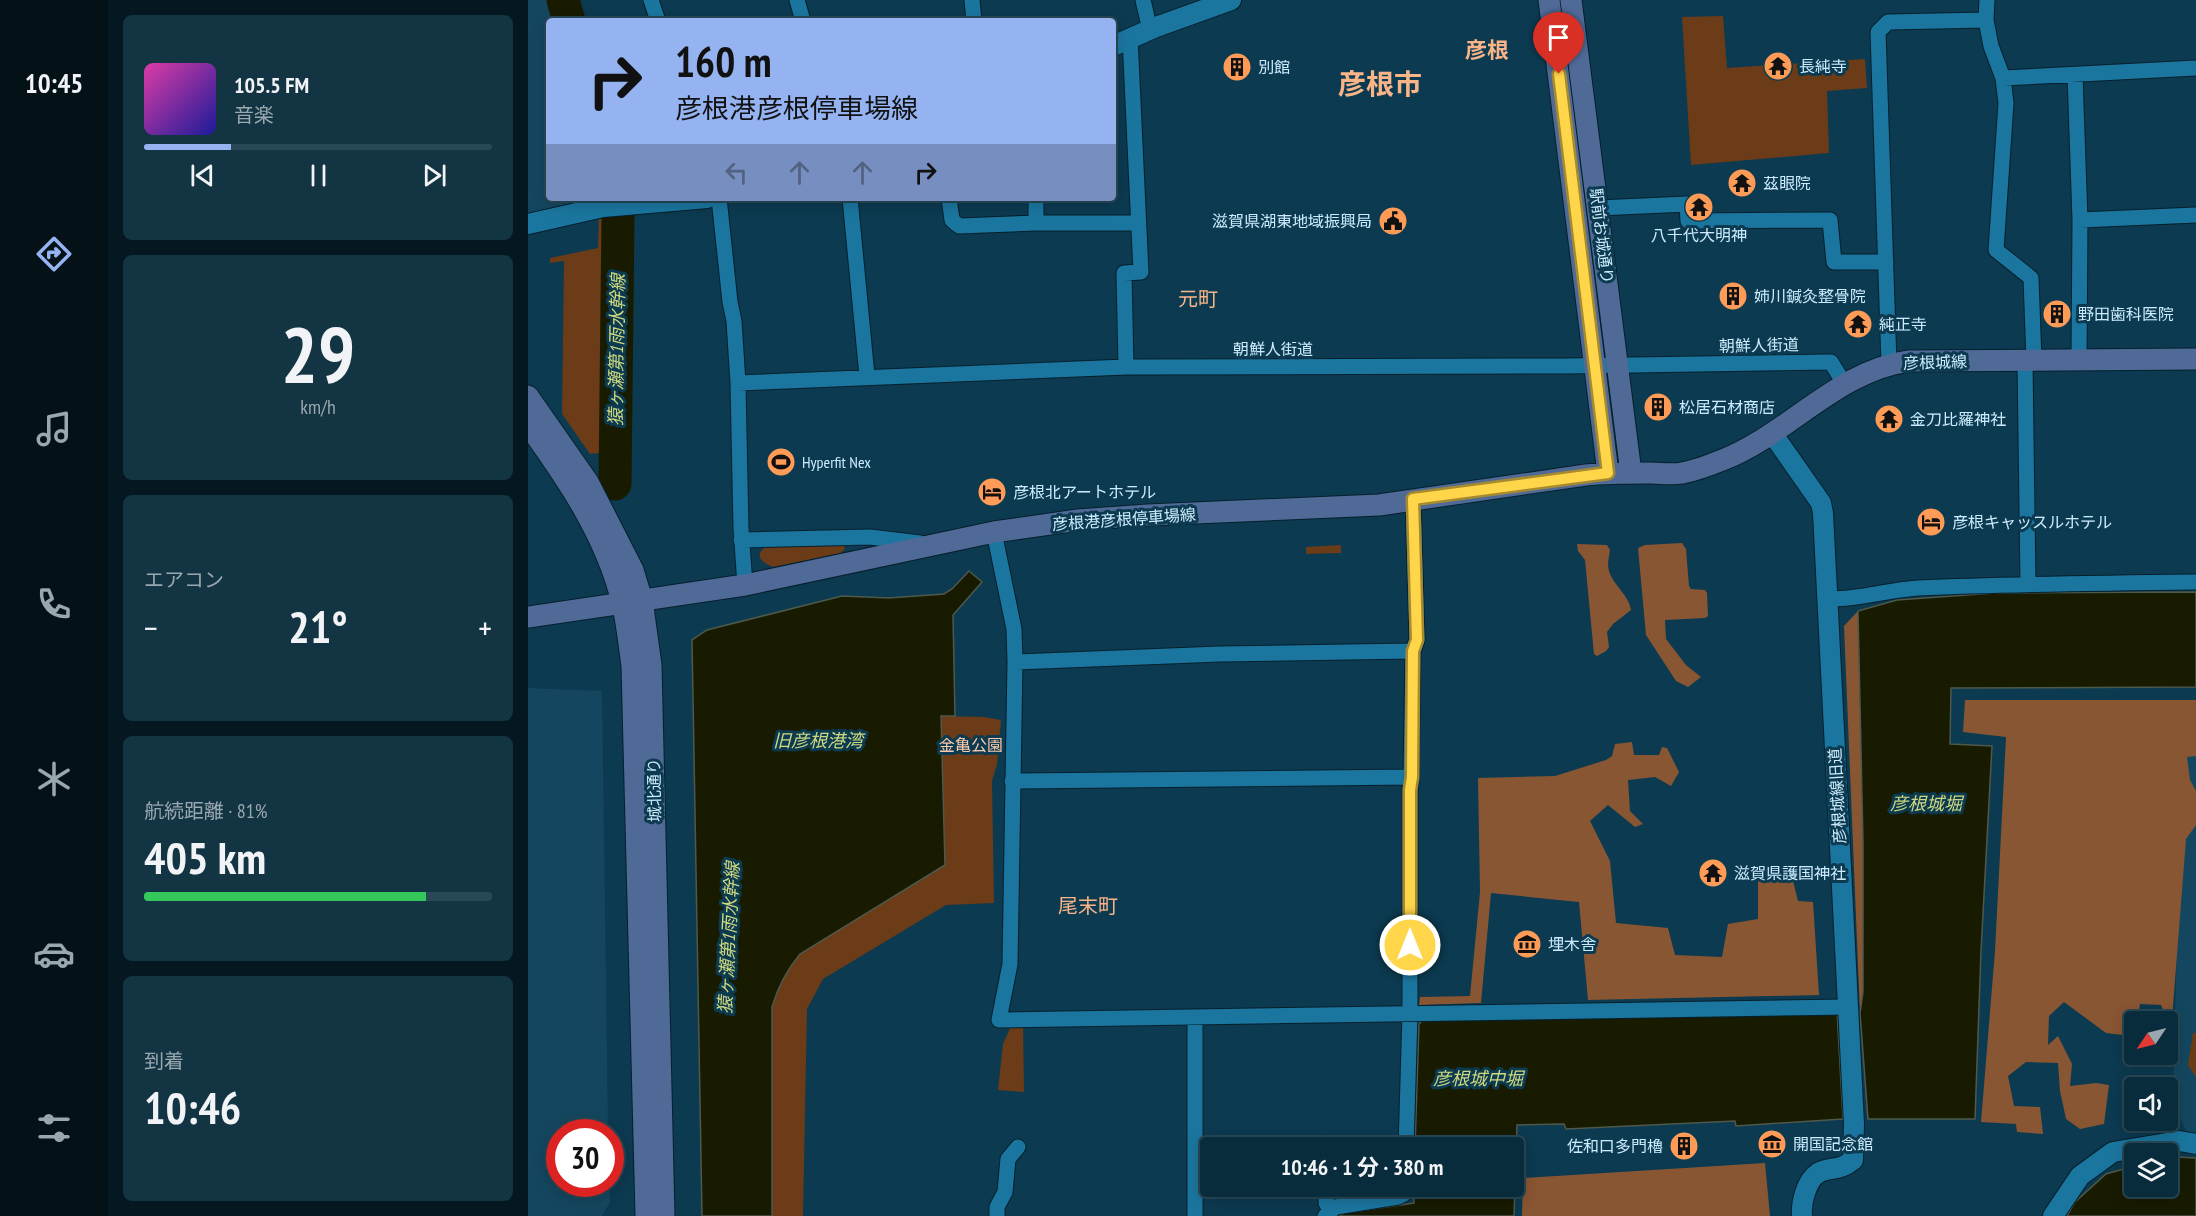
<!DOCTYPE html>
<html lang="ja">
<meta charset="utf-8">
<style>
body{margin:0;font-family:"PT Sans Narrow","Noto Sans JP",sans-serif;background:#123443;color:#f1f3f6;height:100vh;display:flex;flex-direction:column;font-size:22px;white-space:nowrap}
*{box-sizing:border-box;margin:0}
p{font-size:20px;color:#99a7af}
.icon{flex:none;width:33px;height:33px;fill:none;stroke:currentColor;stroke-width:2;stroke-linecap:round;stroke-linejoin:round}
.map{position:relative;flex:1;overflow:hidden}
.side{display:flex;flex-direction:column;gap:15px;padding:15px;background:#051821;width:420px}
.side>*{flex:none}
.guide{position:absolute;left:18px;top:18px;width:570px;height:183px;border-radius:6px;box-shadow:0 3px 15px #0003,0 0 0 2px #294856;background:#95b2f1;color:#111;overflow:hidden}
.needle{width:39px;rotate:235deg}
.tools{position:absolute;left:1596px;top:1011px;display:grid;gap:12px}
.tools a{display:grid;place-items:center;width:54px;height:54px;border-radius:6px;background:#092c3c;box-shadow:0 3px 15px #0003,0 0 0 2px #294856;font-size:30px}
.speed{position:absolute;left:18px;top:1119px;display:flex;gap:12px;font-size:30px;font-weight:700;text-align:center}
.speed>*{display:grid;place-content:center;width:78px;height:78px;border-radius:50%;background:#092c3c;box-shadow:0 3px 15px #0003,0 0 0 2px #294856;line-height:1}
.speed .limit{border:9px solid #d22;background:#fff;color:#111}
.pin{position:absolute;display:grid;place-items:center;width:51px;height:51px;color:#fff;margin:-62px -26px;border-radius:50% 50% 50% 0;rotate:-45deg;box-shadow:0 0 6px #0007}
.pin .icon{rotate:45deg}
.me{position:absolute;width:66px;margin:-33px;rotate:0deg;stroke-linejoin:round;filter:drop-shadow(0 0 4px #0008)}
.turn{display:flex;align-items:center;gap:21px;height:126px;padding:0 30px;font-size:27px}
.turn .icon{width:78px;height:78px;stroke-width:2.5}
.turn b{display:block;font-size:42px;line-height:51px}
.lanes{display:flex;align-items:center;height:57px;padding:0 30px;background:#0003;justify-content:center;gap:30px;direction:ltr}
.lanes .off{opacity:.35}
.big{font-size:45px;font-weight:700;line-height:1.1}
.side .widget{flex:1;display:flex;flex-direction:column;justify-content:center;gap:9px;min-width:0;padding:0 21px;border-radius:9px;background:#123443}
.side .dial{align-items:center;gap:0}
.dial b{font-size:78px;line-height:1}
.song{display:flex;align-items:center;gap:18px}
.cover{width:72px;height:72px;border-radius:9px;background:linear-gradient(135deg,hsl(320 70% 55%),hsl(240 70% 35%))}
.played{height:6px;border-radius:3px;background:linear-gradient(90deg,#95b2f1 25%,#294856 25%)}
.keys{display:flex;justify-content:space-around;direction:ltr}
.heat{display:flex;justify-content:space-between;align-items:center;font-size:33px;direction:ltr}
.charge{height:9px;border-radius:4px;background:linear-gradient(90deg,#34c759 81%,#294856 0)}
.trip{position:absolute;left:672px;top:1137px;width:324px;height:60px;border-radius:6px;background:#092c3c;box-shadow:0 3px 15px #0003,0 0 0 2px #294856;font-weight:700;line-height:60px;text-align:center}
main{display:flex;flex:1;min-height:0}
.tab-bar{display:flex;flex-direction:column;width:108px;justify-content:space-around;align-items:center;background:#041218;color:#99a7af}
.tab-bar .icon{width:42px;height:42px}
.tab-bar .current{color:#95b2f1}
.tab-bar b{font-size:27px;color:#f1f3f6}
.map>svg:first-child{display:block}
.built{fill:#14475f}
.green{fill:#6c3b17}
.forest{fill:#895633}
.water{fill:#181b00;stroke:#4e594c;stroke-width:1.5}
.lines{fill:none;stroke-linecap:round;stroke-linejoin:round}
.river{stroke:#181b00;stroke-width:33}
.minor-casing{stroke:#06202d;stroke-width:17}
.tertiary-casing{stroke:#06202d;stroke-width:22}
.secondary-casing{stroke:#06202d;stroke-width:23}
.minor{stroke:#1b769f;stroke-width:15}
.tertiary{stroke:#1b769f;stroke-width:20}
.secondary{stroke:#506a98;stroke-width:21}
.route-casing{stroke:#a68a30;stroke-width:15}
.route{stroke:#ffd54a;stroke-width:10}
.labels{text-anchor:middle;stroke-width:6;stroke-linejoin:round;paint-order:stroke}
.poi-label{font-size:16px;fill:#ccebfd;stroke:#0c3a50;text-anchor:start}
.street-label{font-size:16px;fill:#ccebfd;stroke:#0c3a50}
.park-label{font-size:16px;fill:#fbcaab;stroke:#0c3a50}
.water-label{font-size:18px;font-style:italic;fill:#ced87e;stroke:#0c3a50}
.quarter-label{font-size:20px;fill:#f9b487;stroke:#0c3a50}
.district-label{font-size:22px;font-weight:bold;fill:#f9b487;stroke:#0c3a50}
.town-label{font-size:28px;font-weight:bold;fill:#f9b487;stroke:#0c3a50}
</style>
<main>
<nav class="tab-bar">
<b>10:45</b>
<svg class="icon current" aria-label="directions" viewBox="0 0 24 24"><path d="M12 3l9 9-9 9-9-9zM9 14v-3h6M13 9l2 2-2 2"/></svg>
<svg class="icon" aria-label="music" viewBox="0 0 24 24"><path d="M9 18V5l10-2v13"/><circle cx="6" cy="18" r="3"/><circle cx="16" cy="16" r="3"/></svg>
<svg class="icon" aria-label="phone" viewBox="0 0 24 24"><path d="M5 4h4l2 5-3 2q2 4 5 5l2-3 5 2v4C11 20 4 13 5 4z"/></svg>
<svg class="icon" aria-label="climate" viewBox="0 0 24 24"><path d="M12 3v18M4 7l16 10M4 17L20 7"/></svg>
<svg class="icon" aria-label="car" viewBox="0 0 24 24"><path d="M5 17H2v-5l4-1 3-4h7l3 4 3 1v5h-3M9 17h6M6 11h13"/><circle cx="7" cy="17" r="2"/><circle cx="17" cy="17" r="2"/></svg>
<svg class="icon" aria-label="filters" viewBox="0 0 24 24"><path d="M4 7h16M4 17h16"/><circle cx="9" cy="7" r="2"/><circle cx="15" cy="17" r="2"/></svg>
</nav>
<section class="side">
<div class="widget">
<div class="song"><i class="cover"></i><div><b>105.5 FM</b><p>音楽</p></div></div>
<div class="played"></div>
<div class="keys"><svg class="icon" aria-label="previous" viewBox="0 0 24 24"><path d="M18 5L8 12l10 7zM5 5v14"/></svg><svg class="icon" aria-label="pause" viewBox="0 0 24 24"><path d="M8 5v14M16 5v14"/></svg><svg class="icon" aria-label="next" viewBox="0 0 24 24"><path d="M6 5l10 7-10 7zM19 5v14"/></svg></div>
</div>
<div class="widget dial"><b>29</b><p>km/h</p></div>
<div class="widget"><p>エアコン</p>
<div class="heat"><a>−</a><b class="big">21°</b><a>+</a></div>
</div>
<div class="widget"><p>航続距離 · 81%</p><b class="big">405 km</b><div class="charge"></div></div>
<div class="widget"><p>到着</p><b class="big">10:46</b></div>
</section>
<div class="map">
<svg width="1668" height="1216" viewBox="0 0 1668 1216">
<rect width="100%" height="100%" fill="#0c3a50"/>
<!-- built -->
<path class="built" d="M0 0H27L33 21H21V198H73L0 217Z
M0 688 74 691 80 1132H32V1184H81L82 1202 74 1216H0Z
M1654 739H1668V1133L1658 1131 1645 1101Z"/>
<!-- green -->
<path class="green" d="M1195 16 1199 68 1337 59 1339 88 1299 91 1301 153 1163 165 1154 17Z
M80 215 79 452 62 454 34 414 36 261 22 263V258L70 248 71 216Z
M243 544H311L316 546 317 549 311 554 245 567C229 561 226 552 243 544Z
M813 545V553L778 554V547Z
M413 716 456 717 473 720 469 764 464 781 466 903 418 905 295 979 279 1009 275 1216H244V1007C250 986 258 971 272 954L417 865Z
M483 1026H495L496 1092 470 1090 475 1044Z
M1665 1033H1668V1077L1660 1065Z"/>
<!-- forest -->
<path class="forest" d="M1154 543 1158 549 1161 586 1163 589 1177 590 1179 593 1180 616 1177 618 1137 620 1138 639 1158 665 1173 677 1160 687 1148 681 1118 635 1110 548 1117 545Z
M1049 544 1079 545 1082 550C1081 557 1079 564 1081 571 1085 585 1101 595 1103 610L1085 624 1079 632 1081 647 1078 651 1069 656 1066 654 1057 560 1050 551Z
M1330 611 1335 842V992L1332 1013 1316 626Z
M1437 700H1668V756L1659 757 1662 780 1668 791V825L1658 839 1644 1019 1637 1016 1633 1005 1612 1004 1610 1017 1595 1035 1578 1033 1536 1002 1521 1016 1520 1045 1530 1036 1544 1064 1542 1086 1568 1083 1581 1085 1576 1124 1552 1129 1538 1119 1532 1091 1530 1063 1498 1062 1480 1076 1486 1106 1512 1107 1515 1134 1489 1132 1488 1124 1453 1122 1467 951 1478 737 1435 732Z
M1104 742 1106 755H1131L1134 747 1139 748 1151 772 1143 786 1127 777 1100 780 1102 811 1115 824 1107 827 1080 805 1062 821 1082 861 1088 923 1140 928 1147 955 1194 957 1200 924 1230 919V871L1265 881 1270 901 1285 902 1291 995 1060 1000 1051 902 963 893 953 1003 891 1005 892 997 942 996 952 892 950 778 1027 776 1078 760 1084 756 1087 744Z
M1237 1163 1242 1216H994L995 1178Z"/>
<!-- water -->
<path class="water" d="M441 571 454 582 425 615 427 716H413L417 865 272 954C258 971 250 986 244 1007V1216H174L164 640 179 630 314 596 361 598 416 594 424 589Z
M1668 592V687L1423 688 1422 744 1464 746 1453 951 1447 1119H1340L1332 1013 1335 992V842L1330 611 1369 600 1467 593Z
M1309 1011 1315 1119 1208 1126 1207 1121 1038 1129 1036 1124 989 1125 986 1216H811L816 1213 886 1203V1187L986 1186V1148L887 1147 891 1024 897 1018Z
M1648 1157 1668 1158V1216H1539L1547 1202 1578 1174 1606 1166V1186H1640V1159Z"/>
<g class="lines">
<!-- river -->
<path class="river" d="M35 0 41 21
M87 484 90 216"/>
<!-- minor casing -->
<g class="minor-casing">
<path id="minor" d="M123 0 130 21
M269 0 275 21
M444 0 446 21
M615 0 622 30
M1459 0 1458 20 1463 46 1475 78 1478 103 1468 250 1503 278 1506 361
M1547 75 1552 220 1551 360
M1475 78 1668 68
M191 198 202 302 206 321 210 383 213 529 217 585
M322 198 339 376
M421 198 424 220 431 226 508 223H610
M508 198V223
M1070 208 1159 204 1160 221 1302 220 1306 262H1358
M1552 220 1668 215
M1497 361 1500 584
M1361 364 1350 32 1360 22 1458 20
M598 367 596 273 613 272 602 38
M210 383 598 367 1038 366 1303 362 1317 385
M466 532 486 629 487 662 482 964 471 1020 1319 1007
M213 540 342 537 392 543
M1300 599C1330 600 1359 590 1390 588 1483 584 1575 583 1668 582
M487 662 692 654 885 651
M484 781 883 777
M667 1017V1216
M798 1143V1148
M878 1148 882 1014V790L883 777 885 651 889 640 885 499
M798 1186V1203L803 1211
M469 1216V1207L477 1192 480 1159 490 1147
M797 1216 808 1207 870 1197 876 1194V1186"/>
</g>
<!-- tertiary casing -->
<g class="tertiary-casing">
<path id="tertiary" d="M585 46 628 27 703 0
M0 224 75 207 179 198
M1244 433 1293 503 1295 513 1326 1124 1325 1160C1311 1172 1302 1166 1290 1173 1278 1181 1273 1203 1274 1216
M1525 1216 1552 1176 1585 1152 1651 1141 1668 1144"/>
</g>
<!-- secondary casing -->
<g class="secondary-casing">
<path id="secondary" d="M1021 0 1080 473
M1043 0 1103 473
M0 396 60 482 105 570 114 600 123 665 136 1216
M0 425C39 479 78 536 94 602 99 623 101 645 104 666L118 1216
M0 617 217 585 466 532 550 520 620 515 851 505 1058 475C1079 473 1100 473 1122 473 1132 473 1144 475 1154 473 1168 471 1184 464 1197 459 1261 433 1311 370 1381 361L1668 359"/>
</g>
<!-- minor -->
<use href="#minor" class="minor"/>
<!-- tertiary -->
<use href="#tertiary" class="tertiary"/>
<!-- secondary -->
<use href="#secondary" class="secondary"/>
</g>
<g class="lines">
<!-- route casing -->
<g class="route-casing">
<path id="route" d="M882 945V790L884 777 885 651 889 640 885 499 1080 473 1031 74"/>
</g>
<!-- route -->
<use href="#route" class="route"/>
</g>
<!-- icons -->
<defs>
<g id="temple-disc" transform="scale(1.5)"><circle r="9.5" fill="#fe9c57" stroke="#0c3a50"/><path d="M0-6L5-2H3V0L6.5 2.5H4V6H1.5V3h-3V6H-4V2.5H-6.5L-3 0V-2H-5Z" fill="#111"/></g>
<g id="building-disc" transform="scale(1.5)"><circle r="9.5" fill="#fe9c57" stroke="#0c3a50"/><path d="M-4-6H4V6H1V3H-1V6H-4ZM-2.5-4.3h1.7v1.8h-1.7ZM.8-4.3h1.7v1.8H.8ZM-2.5-1h1.7V.8h-1.7ZM.8-1h1.7V.8H.8Z" fill="#111"/></g>
<g id="civic-disc" transform="scale(1.5)"><circle r="9.5" fill="#fe9c57" stroke="#0c3a50"/><path d="M-.6-6.5H3V-4.5H.6V-3L4-1V1h2V6H-6V1h2V-1L-.6-3ZM-1.2 2.5V6h2.4V2.5Z" fill="#111"/></g>
<g id="stadium-disc" transform="scale(1.5)"><circle r="9.5" fill="#fe9c57" stroke="#0c3a50"/><path d="M0-5a6.5 5 0 1 0 0 10a6.5 5 0 1 0 0-10ZM-3.5-1.8h7v3.6h-7Z" fill="#111"/></g>
<g id="hotel-disc" transform="scale(1.5)"><circle r="9.5" fill="#fe9c57" stroke="#0c3a50"/><path d="M-6-4.5h1.5V1H6V5H4.5V3h-9V5H-6ZM-4 0a1.8 1.8 0 1 1 3.6 0ZM.5 0V-2.5h3Q6-2.5 6 0Z" fill="#111"/></g>
<g id="museum-disc" transform="scale(1.5)"><circle r="9.5" fill="#fe9c57" stroke="#0c3a50"/><path d="M0-6L6-3V-2H-6V-3ZM-5-1h2V3h-2ZM-1-1h2V3h-2ZM3-1h2V3H3ZM-6 4H6V6H-6Z" fill="#111"/></g>
</defs>
<g fill-rule="evenodd">
<use href="#temple-disc" x="1250" y="66"/>
<use href="#building-disc" x="709" y="67"/>
<use href="#temple-disc" x="1214" y="183"/>
<use href="#temple-disc" x="1171" y="207"/>
<use href="#civic-disc" x="865" y="221"/>
<use href="#building-disc" x="1205" y="296"/>
<use href="#building-disc" x="1529" y="314"/>
<use href="#temple-disc" x="1330" y="324"/>
<use href="#building-disc" x="1130" y="407"/>
<use href="#temple-disc" x="1361" y="419"/>
<use href="#stadium-disc" x="253" y="462"/>
<use href="#hotel-disc" x="464" y="492"/>
<use href="#hotel-disc" x="1403" y="522"/>
<use href="#temple-disc" x="1185" y="873"/>
<use href="#museum-disc" x="999" y="944"/>
<use href="#museum-disc" x="1244" y="1144"/>
<use href="#building-disc" x="1156" y="1146"/>
</g>
<g class="labels">
<!-- poi labels -->
<g class="poi-label">
<text x="1271" y="72">長純寺</text>
<text x="730" y="73">別館</text>
<text x="1235" y="189">茲眼院</text>
<text x="844" y="227" text-anchor="end">滋賀県湖東地域振興局</text>
<text x="1171" y="241" text-anchor="middle">八千代大明神</text>
<text x="1226" y="302">姉川鍼灸整骨院</text>
<text x="1550" y="320">野田歯科医院</text>
<text x="1351" y="330">純正寺</text>
<text x="1151" y="413">松居石材商店</text>
<text x="1382" y="425">金刀比羅神社</text>
<text x="274" y="468">Hyperfit Nex</text>
<text x="485" y="498">彦根北アートホテル</text>
<text x="1424" y="528">彦根キャッスルホテル</text>
<text x="1206" y="879">滋賀県護国神社</text>
<text x="1020" y="950">埋木舎</text>
<text x="1265" y="1150">開国記念館</text>
<text x="1135" y="1152" text-anchor="end">佐和口多門櫓</text>
</g>
<!-- street labels -->
<g class="street-label">
<text transform="translate(1074 236) rotate(83)" y="6">駅前お城通り</text>
<text transform="translate(1231 345) rotate(-1)" y="6">朝鮮人街道</text>
<text x="745" y="355">朝鮮人街道</text>
<text transform="translate(1407 362) rotate(-2)" y="6">彦根城線</text>
<text transform="translate(596 519) rotate(-4)" y="6">彦根港彦根停車場線</text>
<text transform="translate(126 790) rotate(-91)" y="6">城北通り</text>
<text transform="translate(1309 796) rotate(-93)" y="6">彦根城線旧道</text>
</g>
<!-- park labels -->
<g class="park-label">
<text x="443" y="751">金亀公園</text>
</g>
<!-- water labels -->
<g class="water-label">
<text transform="translate(89 350) rotate(-89)" y="6">猿ヶ瀬第1雨水幹線</text>
<text x="290" y="747">旧彦根港湾</text>
<text x="1398" y="810">彦根城堀</text>
<text transform="translate(201 938) rotate(-87)" y="6">猿ヶ瀬第1雨水幹線</text>
<text x="950" y="1085">彦根城中堀</text>
</g>
<!-- quarter labels -->
<g class="quarter-label">
<text x="670" y="306">元町</text>
<text x="560" y="913">尾末町</text>
</g>
<!-- district labels -->
<g class="district-label">
<text x="959" y="58">彦根</text>
</g>
<!-- town labels -->
<g class="town-label">
<text x="852" y="94">彦根市</text>
</g>
</g>
</svg>
<div class="tools">
<a><svg class="needle" viewBox="-14 -14 28 28"><path d="M0-13l5 13h-10z" fill="#e53935"/><path d="M0 13l5-13h-10z" fill="#99a7af"/></svg></a>
<a><svg class="icon" aria-label="sound" viewBox="0 0 24 24"><path d="M4 9h4l5-4v14l-5-4H4zM17 9q2 3 0 6"/></svg></a>
<a><svg class="icon" aria-label="layers" viewBox="0 0 24 24"><path d="M12 4l9 5-9 5-9-5zM3 14l9 5 9-5"/></svg></a>
</div>
<div class="speed"><div class="limit">30</div></div>
<div class="pin" style="left:1031px;top:74px;background:#d93025"><svg class="icon" aria-label="arrive" viewBox="0 0 24 24"><path d="M6 21V4h12l-3 4 3 4H6"/></svg></div>
<svg class="me" style="left:882px;top:945px" viewBox="-20 -20 40 40"><circle r="17" fill="#ffd54a" stroke="#fff" stroke-width="3"/><path d="M0-11L8 9 0 5-8 9z" fill="#fff"/></svg>
<div class="trip">10:46 · 1 分 · 380 m</div>
<div class="guide">
<div class="turn"><svg class="icon" aria-label="right" viewBox="0 0 24 24"><path d="M7 20v-9h11M14 6l5 5-5 5"/></svg><div><b>160 m</b>彦根港彦根停車場線</div></div>
<div class="lanes"><svg class="icon off" aria-label="left" viewBox="0 0 24 24"><path d="M17 20v-9H6M10 6l-5 5 5 5"/></svg><svg class="icon off" aria-label="ahead" viewBox="0 0 24 24"><path d="M12 20V5M6 11l6-6 6 6"/></svg><svg class="icon off" aria-label="ahead" viewBox="0 0 24 24"><path d="M12 20V5M6 11l6-6 6 6"/></svg><svg class="icon" aria-label="right" viewBox="0 0 24 24"><path d="M7 20v-9h11M14 6l5 5-5 5"/></svg></div>
</div>
</div>
</main>
